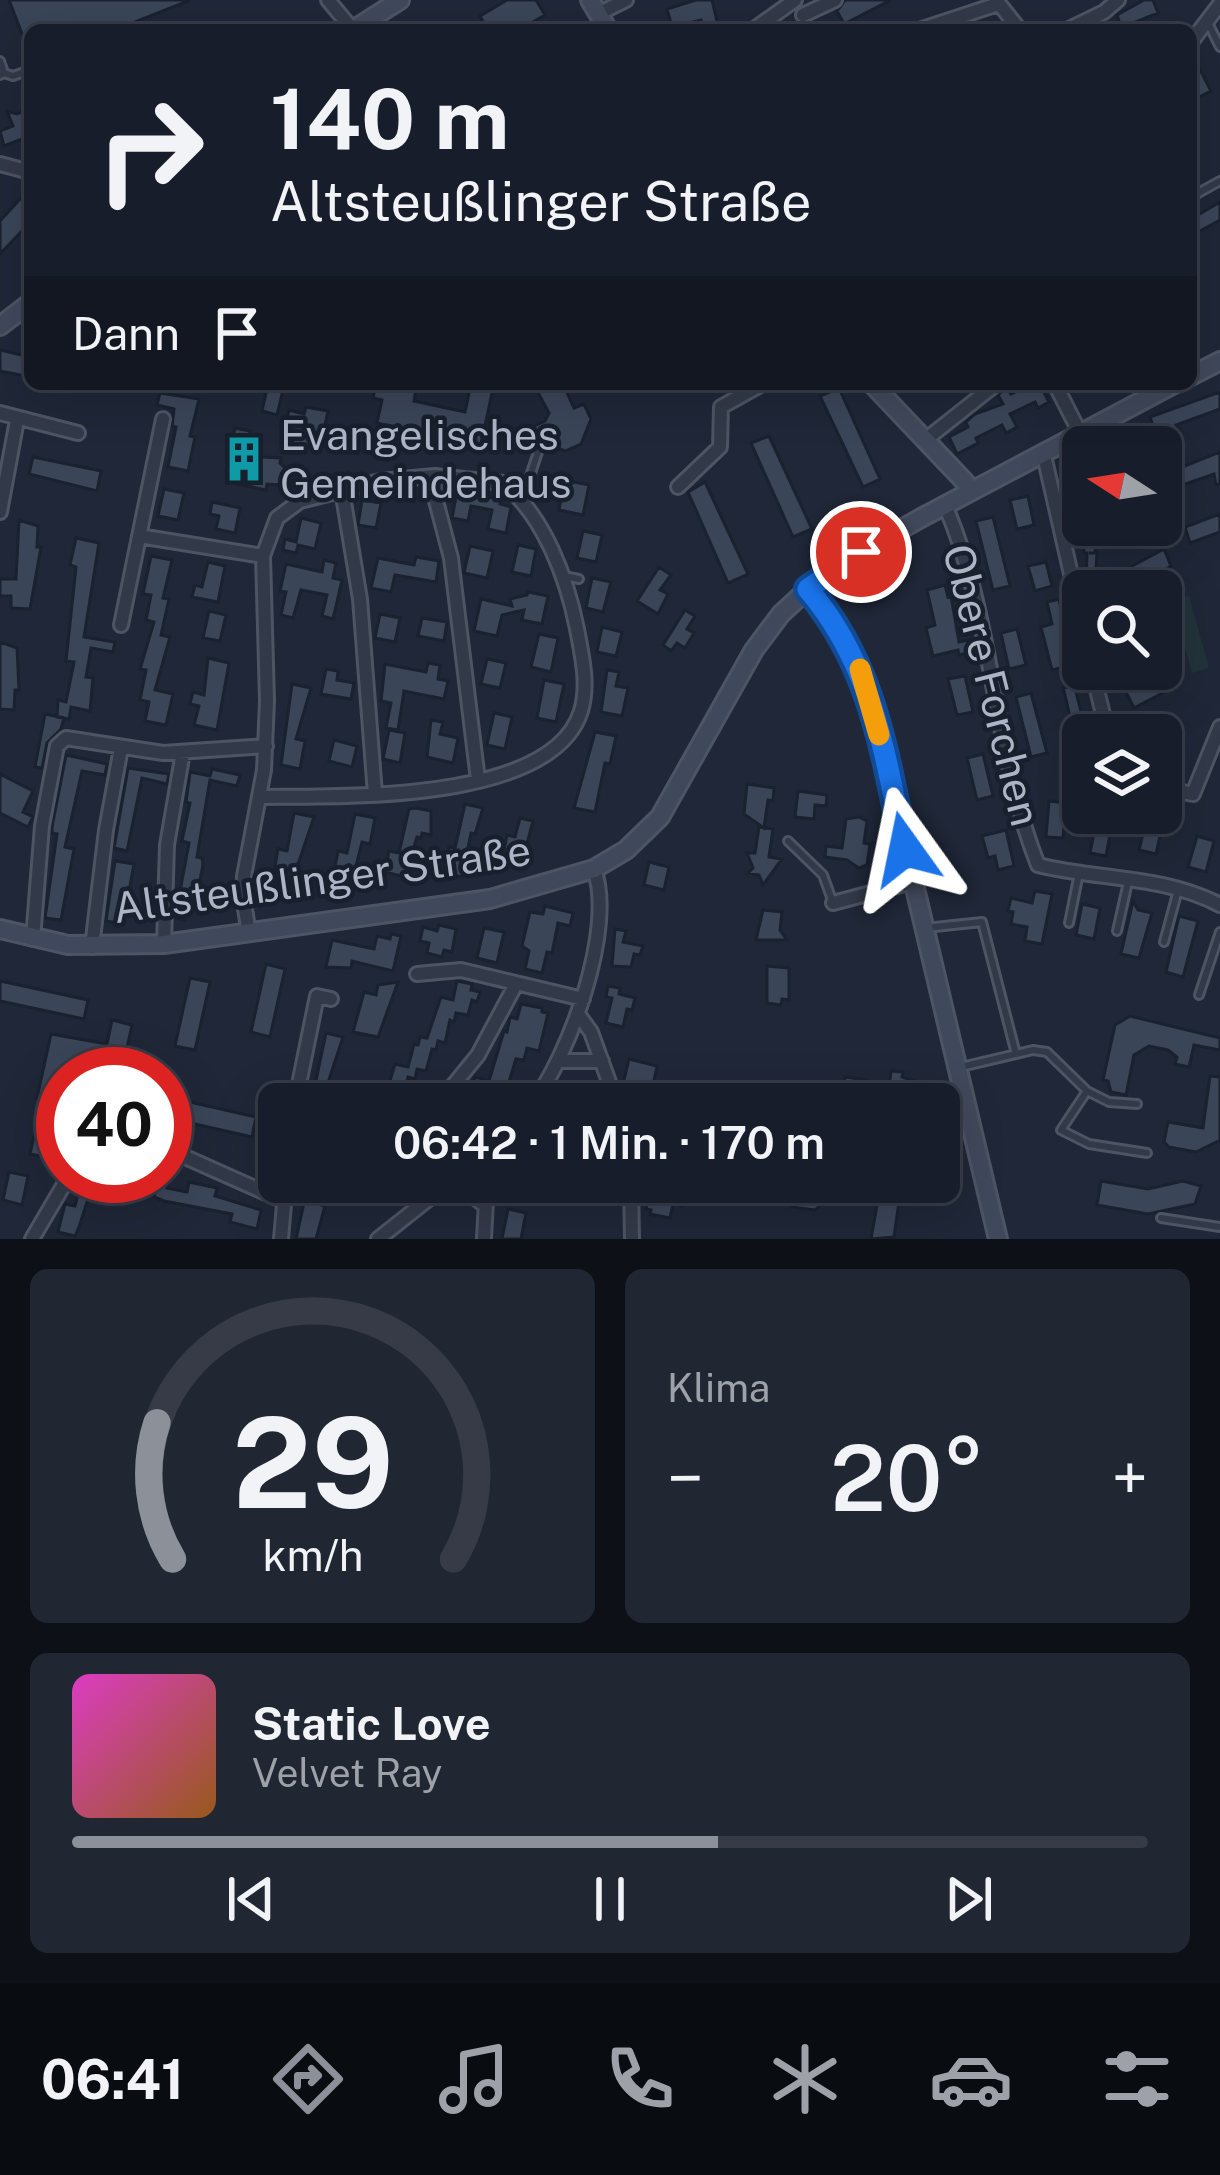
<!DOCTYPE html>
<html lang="de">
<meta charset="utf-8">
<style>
body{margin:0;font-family:"Public Sans",sans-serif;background:#202632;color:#f1f3f6;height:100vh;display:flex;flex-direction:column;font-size:45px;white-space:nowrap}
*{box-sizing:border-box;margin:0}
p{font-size:39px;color:#9ea2a8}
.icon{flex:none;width:66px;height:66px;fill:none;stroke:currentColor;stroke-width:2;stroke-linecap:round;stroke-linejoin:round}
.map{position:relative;height:1239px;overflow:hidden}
.panel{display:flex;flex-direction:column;gap:30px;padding:30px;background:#0d1017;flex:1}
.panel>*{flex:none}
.banner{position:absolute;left:24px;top:24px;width:1173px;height:366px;border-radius:18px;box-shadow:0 12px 48px #0002,0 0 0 3px #363b47;background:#171d2a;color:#f1f3f6;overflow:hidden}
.needle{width:78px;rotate:282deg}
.tools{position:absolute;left:1062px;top:426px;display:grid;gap:24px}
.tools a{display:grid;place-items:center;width:120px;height:120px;border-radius:18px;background:#171d2a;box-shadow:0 12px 48px #0002,0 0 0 3px #363b47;font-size:60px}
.speed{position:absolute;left:36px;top:1047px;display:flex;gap:24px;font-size:60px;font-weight:700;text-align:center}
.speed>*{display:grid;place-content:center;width:156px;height:156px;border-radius:50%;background:#171d2a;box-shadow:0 12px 48px #0002,0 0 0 3px #363b47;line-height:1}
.speed .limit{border:18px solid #d22;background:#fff;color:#111}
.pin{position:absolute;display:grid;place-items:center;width:102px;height:102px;color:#fff;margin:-51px;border:6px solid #fff;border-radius:50%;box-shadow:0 3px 12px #0007}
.me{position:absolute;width:132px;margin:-66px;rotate:348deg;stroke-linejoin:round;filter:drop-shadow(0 0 9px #0008)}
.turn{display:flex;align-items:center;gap:42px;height:252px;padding:0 48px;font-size:54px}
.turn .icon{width:156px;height:156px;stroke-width:2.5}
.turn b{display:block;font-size:84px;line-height:102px}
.then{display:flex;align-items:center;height:114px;padding:0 48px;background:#0003;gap:24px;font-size:45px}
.big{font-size:90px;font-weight:600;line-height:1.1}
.panel .widget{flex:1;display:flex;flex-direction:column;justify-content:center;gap:18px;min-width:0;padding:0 42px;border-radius:18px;background:#202632}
.panel .dial{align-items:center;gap:0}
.dial svg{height:312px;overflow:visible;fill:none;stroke:#363b47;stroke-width:7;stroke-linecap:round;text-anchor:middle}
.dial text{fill:#f1f3f6;stroke:none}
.song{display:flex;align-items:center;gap:36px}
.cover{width:144px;height:144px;border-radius:18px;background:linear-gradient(135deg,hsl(310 70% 55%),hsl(30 70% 35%))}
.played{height:12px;border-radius:6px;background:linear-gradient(90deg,#8c9099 60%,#363b47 60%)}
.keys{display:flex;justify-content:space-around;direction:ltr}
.heat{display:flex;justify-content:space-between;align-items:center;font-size:66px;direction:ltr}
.panel .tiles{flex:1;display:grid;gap:30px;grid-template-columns:1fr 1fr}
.widget:last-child{grid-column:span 2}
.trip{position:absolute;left:258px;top:1083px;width:702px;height:120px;border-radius:18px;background:#171d2a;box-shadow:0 12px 48px #0002,0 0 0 3px #363b47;font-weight:600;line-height:120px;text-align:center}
.tab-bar{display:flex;height:192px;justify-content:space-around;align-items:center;background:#090c11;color:#9ea2a8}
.tab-bar .icon{width:84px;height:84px}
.tab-bar .selected{color:#8c9099}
.tab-bar b{font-size:54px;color:#f1f3f6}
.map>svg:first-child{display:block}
.green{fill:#213439}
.building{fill:#3a4558;stroke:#1a212f;stroke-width:3}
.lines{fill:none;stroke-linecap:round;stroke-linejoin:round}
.lane-casing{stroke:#4d5463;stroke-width:12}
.street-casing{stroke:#4d5463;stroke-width:18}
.secondary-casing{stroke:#4d5463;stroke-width:22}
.lane{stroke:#323948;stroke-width:6}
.street{stroke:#323948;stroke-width:12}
.secondary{stroke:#40485b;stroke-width:16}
.route-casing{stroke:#114b97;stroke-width:30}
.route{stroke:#1a73e8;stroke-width:21}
.slow{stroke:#f59e0b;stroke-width:21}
.labels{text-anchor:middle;stroke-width:9;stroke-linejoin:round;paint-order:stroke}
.poi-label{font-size:42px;fill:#acb4c5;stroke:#181f2d;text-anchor:start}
.street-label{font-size:42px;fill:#acb4c5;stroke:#181f2d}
</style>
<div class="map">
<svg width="1220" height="1239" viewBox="0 0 1220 1239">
<rect width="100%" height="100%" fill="#1f2738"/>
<!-- green -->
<path class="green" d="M1189 596 1209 668 1192 673 1172 601Z"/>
<!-- building -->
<path class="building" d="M9 0H188V1L122 27 123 30H30L29 52Z
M507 0H536L545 15 519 30H488L480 16Z
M696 0H712L719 30H705L701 20 672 27 667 9Z
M845 0H891L844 24 837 11Z
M1144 0H1153L1158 13 1121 28 1117 15Z
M1191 52 1211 91 1191 101Z
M30 109V136L4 146 0 131 13 126 7 111 17 114Z
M30 188V233L25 228 0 254V221Z
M1220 202V220L1191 236V219Z
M0 350 30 357V377L0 371Z
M245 384 284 386 277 415 262 411 266 393 245 388Z
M376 384H417L414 401 465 412 471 384H494L481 444 460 439 457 452 391 438 394 427 377 423 382 400 373 398Z
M541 384H563L574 408 584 404 591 419 581 444 565 451 547 444 542 434 538 436 534 426 545 421 549 413 535 387Z
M1032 384H1040L1049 402 1038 408 1035 402 1010 414 1017 427 1006 433 1002 425 976 438 978 443 957 454 949 437 968 427 966 422 975 414 1003 404 998 395 1006 387 1011 394Z
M839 388 880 479 863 487 820 396Z
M1220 392V409L1176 425 1180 431 1141 447H1107V439L1128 437 1124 431 1154 429 1150 417Z
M160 393 199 399 190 436 195 437 188 471 168 467 176 427 172 426 174 409 157 405Z
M306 407 328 411 320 448 292 445 295 430 285 428 289 410 304 414Z
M235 428 250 431 245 456 281 458 280 463 286 469 282 485 267 484 266 490 238 484 241 473 226 470Z
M769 436 812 529 793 537 751 443Z
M1220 452V484L1216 485 1214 474 1177 487 1172 471Z
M33 457 101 471 97 491 29 474Z
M564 480 589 485 583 515 559 510Z
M705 482 748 574 728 583 688 492Z
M164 489 184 493 178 520 158 516Z
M457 492 501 499 500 504 511 507 506 533 488 529 492 510 471 506 468 521 452 518Z
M1028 496 1034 525 1017 529 1010 500Z
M362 500 381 503 376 528 358 525Z
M212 502 240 508 235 533 216 529 219 516 210 514Z
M1220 514V532L1190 543 1185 527Z
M993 517 1010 586 993 590 976 521Z
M301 518 321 523 315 549 298 545 296 553 283 550 285 539 296 542Z
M19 520 38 526 37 547H41L30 609 11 608V596H0V579H16Z
M1078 525H1096L1095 553H1089H1097L1095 585 1086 584 1087 553H1084V540H1079Z
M583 531 602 535 596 562 577 558Z
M76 538 99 543 84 637 115 642 113 652 91 648 86 677 93 678 90 711 71 707 69 719 57 717 58 700 66 702 74 662 66 661 76 567 70 565Z
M518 545 536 549 531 576 512 572Z
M470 546 493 551 487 578 464 573Z
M1164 549 1171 566 1124 591H1112L1106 580Z
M151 556 172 560 163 598 169 599 161 635 170 637 155 690 173 694 166 725 145 721 149 702 140 700 146 670 140 669 154 622 146 620 151 595 143 594Z
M416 557 439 561 436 582 395 575 391 592 371 588 378 558 414 565Z
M324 560 336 563 333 578 342 580 333 619 322 616 327 595 301 590 293 618 281 615 286 592 280 591 286 564 322 572Z
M208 562 225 566 218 602 192 597 195 585 202 587Z
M1046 562 1052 586 1035 591 1028 566Z
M659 567 671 575 660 590 668 594 658 614 637 601Z
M592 578 611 582 603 612 586 608Z
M945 585 948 597 951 596 959 642 973 639 975 651 959 655 958 650 933 656 926 628 935 625 927 590Z
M528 592 548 596 542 624 522 620 524 610 502 615 497 636 474 631 481 599 512 606 510 599 527 595Z
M1059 599 1071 665 1052 670 1041 627 1052 624 1047 602Z
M685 610 695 616 687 629 694 633 685 648 677 643 671 651 663 645Z
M209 611 226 615 220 641 203 638Z
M380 614 400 618 395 642 375 638Z
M422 618 447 622 444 641 418 636Z
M602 627 622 632 616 656 597 652Z
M1017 629 1026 665 1009 669 1001 633Z
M539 634 558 638 551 672 531 667Z
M0 642 17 648 19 690H15L14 710 0 709Z
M208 658 229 663 217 730 194 725 199 706 190 704 193 692 204 695Z
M487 659 506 663 500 688 481 684Z
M428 663 440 665 438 679 448 681 444 699 404 691 398 730 386 728 391 703 381 701 385 664 426 672Z
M326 669 338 671 337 680 354 683 351 699 321 694Z
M607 670 619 672 616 686 628 688 622 716 601 712Z
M1162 670 1172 688 1134 708 1125 690Z
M965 676 973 712 957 715 948 679Z
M544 680 564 684 556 722 537 718Z
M292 684 311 688 296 739 305 741 300 769 281 765Z
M1075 686 1076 692 1087 735H1074L1065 695 1063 688Z
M1031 693 1047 753 1031 757 1016 697Z
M494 713 512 717 505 749 487 745Z
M45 714 64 718 61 729 47 743 42 768 35 767Z
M431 720 443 722 440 734 458 738 453 763 427 757Z
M389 730 405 733 400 763 383 759Z
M595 732 616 736 610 764 605 763 595 812 574 808Z
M334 740 357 746 352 767 329 761Z
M983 754 993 796 977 800 967 758Z
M66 755 107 764 105 775 82 771 65 847 74 849 61 920 45 918 57 834 52 833V827Z
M128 768 169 774 167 784 142 778 127 851 114 848Z
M212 769 240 775 237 786 210 780 197 857 202 858 203 865 194 909 190 908 185 920 175 918 189 843 182 841 190 803 186 802 190 772 210 776Z
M0 774 33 791 23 812 33 817 28 827 0 813Z
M747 784 774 788 773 801 768 800 764 828 744 814Z
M798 791 827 795 826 806 815 805 814 819 795 817Z
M1049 801 1066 803 1063 838 1046 837Z
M465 804 483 808 475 834 471 833 462 877 443 873 449 847 455 848Z
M416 808 431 811V835L422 833 421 838 417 837 405 877 385 872 389 851 399 853 409 809Z
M294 813 314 817 292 882 273 878 278 849 287 851Z
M1098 813H1114L1106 856 1090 853Z
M1148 813H1165L1156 854 1139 850Z
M355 814 375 818 370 844 362 842 352 882 333 878 338 851 347 853Z
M859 817 867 821 864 843 870 844 867 865 859 868 847 860 825 857 826 846 842 848 846 819Z
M520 818 533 821 523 859 503 855 507 835 515 837Z
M759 827 773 829 769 857 782 859 763 885 759 875 748 873 753 868 747 853H755Z
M1006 830 1014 866 998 870 995 856 988 858 982 836Z
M1197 836 1214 841 1206 872 1188 867Z
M115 861 134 864 123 924 106 921Z
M649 862 669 867 664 890 644 885Z
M1035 891 1052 894 1042 944 1025 941 1027 927 1011 924 1013 912 1008 911 1011 898 1032 903Z
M1133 901 1138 910 1152 913 1139 958 1121 954Z
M1082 904 1100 908 1094 939 1076 935Z
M545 906 573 913 570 926 558 923 552 953 547 952 542 973 525 969 529 951 522 946 530 912 543 914Z
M763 910 782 912 780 930 787 940H756Z
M1179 916 1198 921 1183 977 1166 972Z
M439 925 456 929 452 952 444 950 442 957 427 953 429 943 420 941 423 927 437 931Z
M484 928 504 932 497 963 477 958Z
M615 929 626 931 623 942 643 946 640 955 634 954 631 967 612 966Z
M391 934 401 936 393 971 352 961 351 968 326 967 332 940 374 949 377 936 390 939Z
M266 964 285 969 270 1037 251 1032Z
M767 966 789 968V1000L782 999 781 1005 767 1003Z
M190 978 210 982 195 1050 175 1046Z
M0 981 88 1000 84 1019 0 1001Z
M457 981 472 984 471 990 480 992 477 1002 472 1000 468 1015 456 1013 454 1022 450 1020 445 1043 438 1041 436 1050 432 1049 426 1071 417 1069 415 1079 408 1077 403 1098 411 1099 410 1104 361 1100 363 1089 386 1094 395 1064 408 1067 414 1044 418 1045 420 1037 427 1038 441 997 453 1000Z
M398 982 378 1037 353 1032 364 992 376 995 378 985Z
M608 986 620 988 619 994 635 998 632 1010 627 1009 623 1027 606 1023 612 998 606 997Z
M521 1004 542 1008V1012L548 1013 539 1051 527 1048 524 1060 516 1059 502 1104H468L475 1077 489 1081 504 1031 507 1032 510 1017 517 1019Z
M1130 1016 1220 1038V1050L1194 1045 1189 1067 1175 1064 1177 1057 1168 1050 1149 1046 1134 1055 1126 1095 1111 1092 1108 1081 1103 1080 1115 1025Z
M112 1020 132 1025 122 1071 55 1074 49 1101 37 1098 51 1034 107 1044Z
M326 1033 343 1037 326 1089 337 1092 334 1104H311Z
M629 1059 657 1066 651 1094 623 1084Z
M891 1071 903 1072 902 1077 924 1084 922 1104H903L901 1088 889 1087Z
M1210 1076 1220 1077V1140L1196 1152 1169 1147 1164 1142 1168 1122 1203 1128Z
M845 1077 867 1080 861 1104H841Z
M190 1102 256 1117 252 1137 186 1122Z
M41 1105 54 1108 49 1158 30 1154Z
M9 1172 28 1176 22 1205 3 1200Z
M140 1176H169L167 1188 187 1192 189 1182 217 1188 215 1196 261 1210 257 1229 230 1222 232 1214 164 1201 154 1197 156 1190 137 1186Z
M1101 1181 1148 1189 1183 1181 1201 1186 1195 1204 1148 1214 1097 1205Z
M796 1182 822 1186 821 1205 815 1210 792 1207Z
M881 1182H891L890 1188 911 1191 909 1203 899 1202 894 1237 871 1239Z
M651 1185 686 1193 683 1206 673 1204 670 1218 650 1214 651 1210 646 1209Z
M307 1189 324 1192 321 1205 325 1206 316 1239H296Z
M79 1190 90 1193 79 1227 75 1236 58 1232 65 1204 75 1206Z
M508 1209 526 1213 521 1239H502Z"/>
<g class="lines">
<!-- lane casing -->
<g class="lane-casing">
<path id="lane" d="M1208 23 1220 47
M0 61 4 73 0 75
M4 73 13 76 30 70
M1191 197 1220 181
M522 500 538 452
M1059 512 1083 510
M564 576 579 579
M788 841 823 875 832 900
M1069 923 1079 873
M925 928 982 922 1016 1054
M1117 931 1128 882
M1164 942 1178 890
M1199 995 1220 932
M961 1067 1033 1050 1047 1052 1087 1091 1061 1130 1089 1144 1147 1153
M1087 1091 1109 1102 1137 1104
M1161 1218 1220 1227"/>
</g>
<!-- street casing -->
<g class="street-casing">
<path id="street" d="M328 0 353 30
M996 0 1020 30
M598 14 626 0
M803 15 835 0
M753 30 795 0
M919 30 998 4
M1067 30 1104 12 1118 0
M1191 42 1220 4
M0 164 30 172
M1055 384 1080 433
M0 413 78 433
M924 441 996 384
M1043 451 1083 627
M435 476 436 501 451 558 478 780
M678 487 720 447 721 407 762 384
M342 490 360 599 375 794
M945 505C995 620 992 749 1038 865 1097 880 1164 875 1220 905
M0 512 17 420
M139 536 263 556
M121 625 163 419
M1092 669 1108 735
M1161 788 1193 794 1220 727
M833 903 912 882
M249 934 243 896 244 876 264 770 267 701 263 556 277 518 300 501 380 481 435 476 503 483C544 516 567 578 577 629 582 656 589 684 581 711 552 804 339 796 260 797
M33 939 42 826 57 746 66 738 163 753 266 746
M164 944 167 845 183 752
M92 947 106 830 121 748
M417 974 461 970 583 999
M578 1014 591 1032 617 1104
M561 1061H602
M295 1104 317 996 331 999
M438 1104 478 1055 516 984
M532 1104C569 1056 616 928 594 869
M939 1124 969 1116
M165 1148 284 1201
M631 1182 632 1239
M445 1186 469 1193 483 1204
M32 1239 69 1176
M281 1239 286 1182
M378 1239 450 1182
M484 1239 487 1182"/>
</g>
<!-- secondary casing -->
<g class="secondary-casing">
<path id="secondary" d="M590 0 608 30
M353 30 400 0
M0 326 30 303
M1191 376 1220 361
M872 384 965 482 970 492
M808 589 844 638 871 702 998 1239
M0 929 68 945 164 944 490 899 594 869 626 850 660 817 754 650 781 614 808 589 861 552 921 518 1174 384"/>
</g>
<!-- lane -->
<use href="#lane" class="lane"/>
<!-- street -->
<use href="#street" class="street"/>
<!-- secondary -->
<use href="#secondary" class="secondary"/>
</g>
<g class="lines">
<!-- route casing -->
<g class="route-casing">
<path id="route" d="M861 552 808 589C874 667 884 753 905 849"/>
</g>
<!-- route -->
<use href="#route" class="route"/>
<!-- slow -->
<path class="slow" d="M860 669 879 735"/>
</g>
<!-- icons -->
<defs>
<g id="building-bare" transform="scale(3.6)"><path d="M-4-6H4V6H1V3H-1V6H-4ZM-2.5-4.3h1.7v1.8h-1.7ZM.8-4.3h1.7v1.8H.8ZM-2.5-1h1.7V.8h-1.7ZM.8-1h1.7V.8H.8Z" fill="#0f9aa8" stroke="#181f2d" stroke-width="2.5" paint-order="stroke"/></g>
</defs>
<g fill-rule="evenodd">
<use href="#building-bare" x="244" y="459"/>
</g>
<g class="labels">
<!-- poi labels -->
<g class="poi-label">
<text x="280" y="450">Evangelisches<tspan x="280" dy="48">Gemeindehaus</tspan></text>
</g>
<!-- street labels -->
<g class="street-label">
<text transform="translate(992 685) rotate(76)" y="15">Obere Forchen</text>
<text transform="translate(322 879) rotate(-8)" y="15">Altsteußlinger Straße</text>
</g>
</g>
</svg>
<div class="tools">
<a><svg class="needle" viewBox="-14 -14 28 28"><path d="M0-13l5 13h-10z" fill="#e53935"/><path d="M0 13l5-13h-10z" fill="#9ea2a8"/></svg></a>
<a><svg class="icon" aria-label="search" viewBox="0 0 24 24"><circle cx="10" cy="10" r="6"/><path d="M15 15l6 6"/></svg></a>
<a><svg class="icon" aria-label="layers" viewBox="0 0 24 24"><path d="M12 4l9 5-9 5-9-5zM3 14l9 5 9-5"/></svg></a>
</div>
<div class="speed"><div class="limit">40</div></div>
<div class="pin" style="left:861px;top:552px;background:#d93025"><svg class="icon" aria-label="arrive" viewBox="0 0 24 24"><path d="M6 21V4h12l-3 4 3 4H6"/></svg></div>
<svg class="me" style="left:905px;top:849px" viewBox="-20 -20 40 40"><path d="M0-17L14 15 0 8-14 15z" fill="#1a73e8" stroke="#fff" stroke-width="4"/></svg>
<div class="trip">06:42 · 1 Min. · 170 m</div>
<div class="banner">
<div class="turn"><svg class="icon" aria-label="right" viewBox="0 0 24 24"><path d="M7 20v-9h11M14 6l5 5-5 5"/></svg><div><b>140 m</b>Altsteußlinger Straße</div></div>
<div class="then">Dann<svg class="icon" aria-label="arrive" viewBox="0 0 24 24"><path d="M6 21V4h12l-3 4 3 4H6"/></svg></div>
</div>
</div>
<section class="panel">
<div class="tiles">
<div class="widget dial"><svg viewBox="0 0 100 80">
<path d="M14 69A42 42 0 1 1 86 69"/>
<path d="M14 69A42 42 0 0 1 10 34" stroke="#8c9099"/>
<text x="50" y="56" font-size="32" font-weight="700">29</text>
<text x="50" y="72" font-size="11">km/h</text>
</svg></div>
<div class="widget"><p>Klima</p>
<div class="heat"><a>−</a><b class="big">20°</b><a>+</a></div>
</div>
<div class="widget">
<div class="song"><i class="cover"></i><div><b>Static Love</b><p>Velvet Ray</p></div></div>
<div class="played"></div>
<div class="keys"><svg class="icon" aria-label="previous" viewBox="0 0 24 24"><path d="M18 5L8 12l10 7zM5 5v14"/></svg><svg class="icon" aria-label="pause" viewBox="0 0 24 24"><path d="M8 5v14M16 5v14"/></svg><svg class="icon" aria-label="next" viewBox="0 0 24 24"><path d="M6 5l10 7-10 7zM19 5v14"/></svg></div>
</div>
</div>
</section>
<nav class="tab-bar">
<b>06:41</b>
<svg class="icon selected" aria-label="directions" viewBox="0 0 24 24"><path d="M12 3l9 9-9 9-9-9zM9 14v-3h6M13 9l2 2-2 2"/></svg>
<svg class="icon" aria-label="music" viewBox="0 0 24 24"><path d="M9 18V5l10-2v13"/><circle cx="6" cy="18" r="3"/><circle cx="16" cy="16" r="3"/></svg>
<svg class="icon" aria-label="phone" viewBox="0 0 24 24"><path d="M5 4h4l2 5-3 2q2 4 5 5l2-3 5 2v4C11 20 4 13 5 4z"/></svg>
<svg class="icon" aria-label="climate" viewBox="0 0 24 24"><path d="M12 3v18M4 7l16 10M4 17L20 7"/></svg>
<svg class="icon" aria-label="car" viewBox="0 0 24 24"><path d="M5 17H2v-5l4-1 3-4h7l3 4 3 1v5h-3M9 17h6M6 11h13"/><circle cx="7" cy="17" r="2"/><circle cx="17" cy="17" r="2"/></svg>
<svg class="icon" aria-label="filters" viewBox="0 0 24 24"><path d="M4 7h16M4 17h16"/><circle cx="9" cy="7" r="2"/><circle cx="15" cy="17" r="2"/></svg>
</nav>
